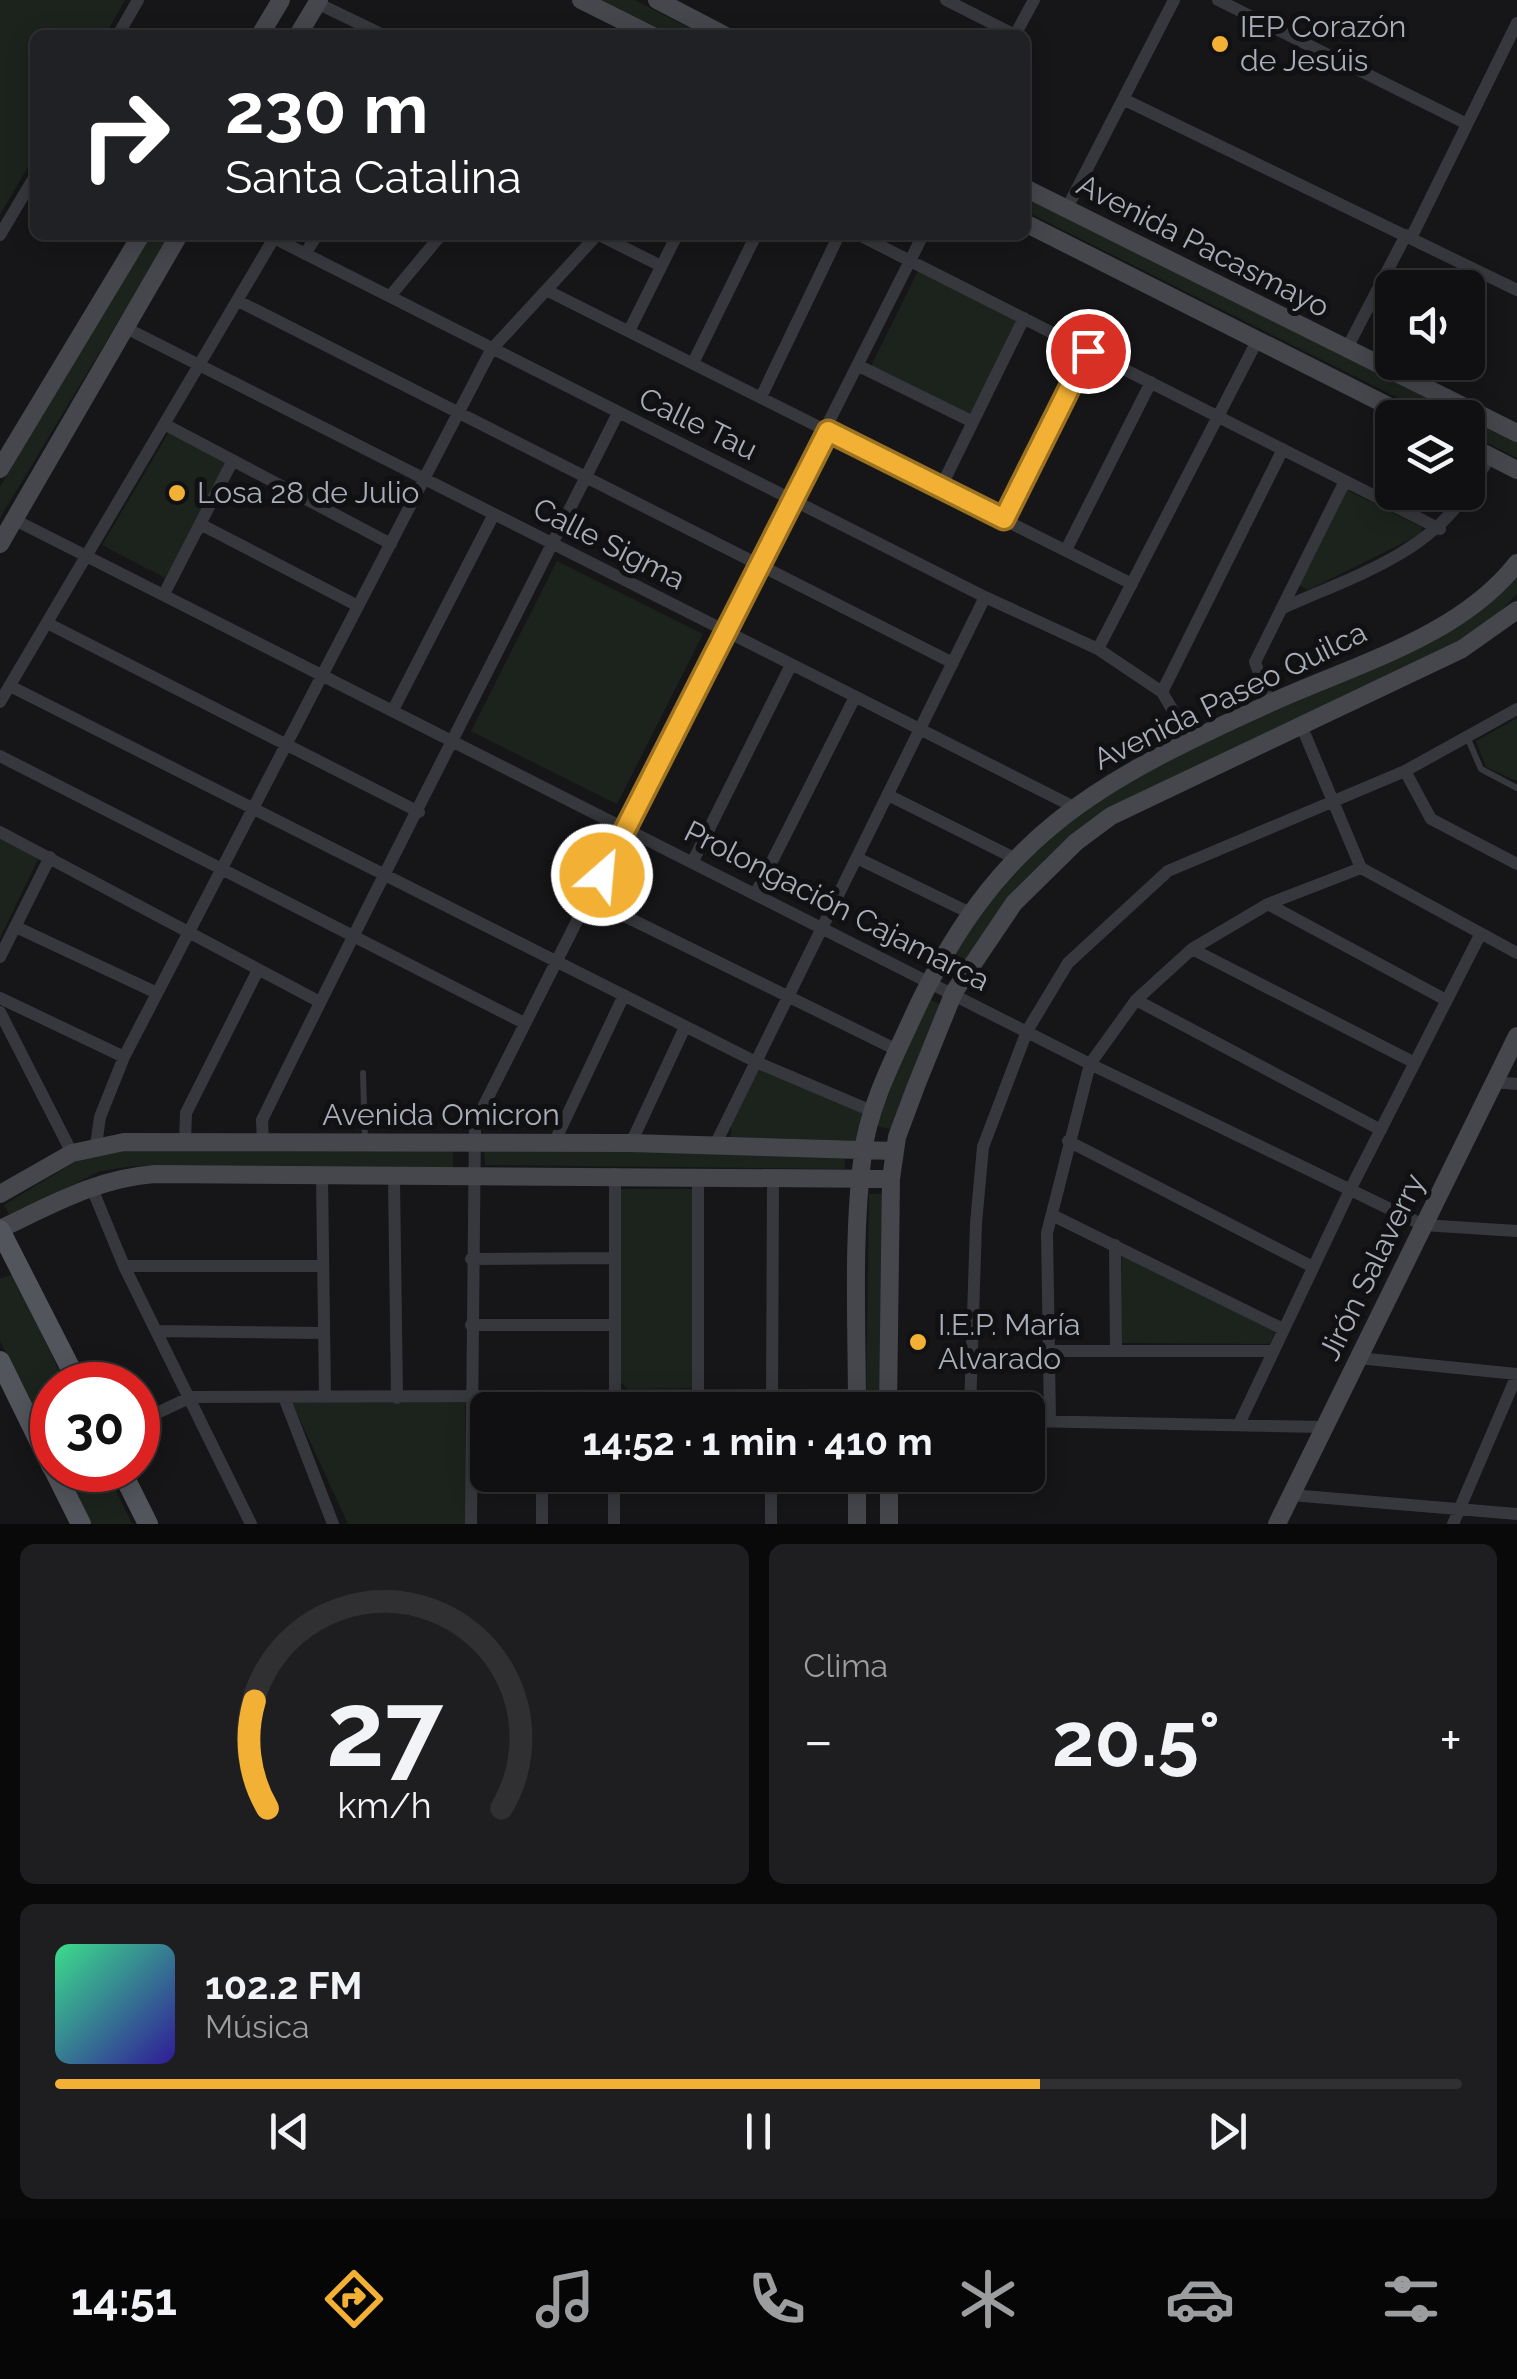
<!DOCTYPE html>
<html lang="es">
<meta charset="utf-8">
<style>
body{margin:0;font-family:Raleway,sans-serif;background:#1e1e20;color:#f1f3f6;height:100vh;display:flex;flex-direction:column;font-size:38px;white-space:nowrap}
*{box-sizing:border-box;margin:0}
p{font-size:32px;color:#9c9d9f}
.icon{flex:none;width:55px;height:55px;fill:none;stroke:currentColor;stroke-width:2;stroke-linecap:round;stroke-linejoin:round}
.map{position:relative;height:1524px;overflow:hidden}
.sheet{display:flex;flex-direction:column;gap:20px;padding:20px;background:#09090a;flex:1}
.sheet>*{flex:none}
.hud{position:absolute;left:30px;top:30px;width:1000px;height:210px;border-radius:15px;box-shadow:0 5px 25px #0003,0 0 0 2px #303032;background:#202124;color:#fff;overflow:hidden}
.controls{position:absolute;left:1375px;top:270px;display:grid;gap:20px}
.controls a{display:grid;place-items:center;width:110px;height:110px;border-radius:15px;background:#101012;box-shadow:0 5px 25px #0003,0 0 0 2px #303032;font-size:50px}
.speed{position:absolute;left:30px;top:1362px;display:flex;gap:20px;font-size:50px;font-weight:700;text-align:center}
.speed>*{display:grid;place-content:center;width:130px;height:130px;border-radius:50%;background:#101012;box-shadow:0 5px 25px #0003,0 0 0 2px #303032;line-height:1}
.speed .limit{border:15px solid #d22;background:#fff;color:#111}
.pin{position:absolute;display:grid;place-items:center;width:85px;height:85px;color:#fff;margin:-42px;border:5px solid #fff;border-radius:50%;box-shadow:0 2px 10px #0007}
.me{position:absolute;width:110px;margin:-55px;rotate:27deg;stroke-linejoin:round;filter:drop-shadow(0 0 8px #0008)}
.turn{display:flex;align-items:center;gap:35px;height:210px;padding:0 30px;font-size:45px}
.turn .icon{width:130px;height:130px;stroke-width:2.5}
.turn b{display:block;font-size:70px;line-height:85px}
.big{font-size:75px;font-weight:700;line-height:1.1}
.sheet .widget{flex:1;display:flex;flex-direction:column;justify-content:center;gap:15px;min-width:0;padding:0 35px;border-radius:15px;background:#1e1e20}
.sheet .dial{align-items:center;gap:0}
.dial svg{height:260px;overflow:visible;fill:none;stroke:#303032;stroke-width:7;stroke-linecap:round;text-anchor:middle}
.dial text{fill:#f1f3f6;stroke:none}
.song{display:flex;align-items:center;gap:30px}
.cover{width:120px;height:120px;border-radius:15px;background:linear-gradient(135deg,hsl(150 70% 55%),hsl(250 70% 35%))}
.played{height:10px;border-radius:5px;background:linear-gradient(90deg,#f2b134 70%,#303032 70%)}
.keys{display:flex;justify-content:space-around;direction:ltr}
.heat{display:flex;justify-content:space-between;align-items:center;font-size:55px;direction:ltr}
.sheet .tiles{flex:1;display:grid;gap:20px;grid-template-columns:1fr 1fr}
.widget:last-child{grid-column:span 2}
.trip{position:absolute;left:470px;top:1392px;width:575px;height:100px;border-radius:15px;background:#101012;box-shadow:0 5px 25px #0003,0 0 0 2px #303032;font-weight:700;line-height:100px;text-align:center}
.tabs{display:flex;height:160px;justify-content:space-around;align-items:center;background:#060607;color:#9c9d9f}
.tabs .icon{width:70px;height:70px}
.tabs .on{color:#f2b134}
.tabs b{font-size:45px;color:#f1f3f6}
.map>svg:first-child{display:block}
.green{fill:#1c231d}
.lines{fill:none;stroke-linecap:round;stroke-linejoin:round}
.lane{stroke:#37383d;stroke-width:6}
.street{stroke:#37383d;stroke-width:12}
.secondary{stroke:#45474d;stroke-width:18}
.primary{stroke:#53555c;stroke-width:20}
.route-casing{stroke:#9d7322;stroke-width:25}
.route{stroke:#f2b134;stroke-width:18}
.poi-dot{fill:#f2b134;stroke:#111113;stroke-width:4}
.labels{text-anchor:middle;stroke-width:10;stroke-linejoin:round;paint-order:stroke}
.poi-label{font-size:30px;fill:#a8adb8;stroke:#111113;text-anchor:start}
.street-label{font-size:30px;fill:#a8adb8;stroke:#111113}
</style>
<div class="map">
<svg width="1517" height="1524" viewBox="0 0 1517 1524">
<rect width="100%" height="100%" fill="#161618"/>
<!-- green -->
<path class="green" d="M0 0H125L105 35H35V155L0 215Z
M600 0H635L703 35H668Z
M1025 195 1517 441V458L1468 433V418L1436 417 1025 211Z
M150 235H170L0 518V487Z
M918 271 1018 322 973 418 871 366Z
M169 432 226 461 167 579 102 545Z
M1347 490 1422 527 1421 534 1308 590 1299 585Z
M557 561 703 634 617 804 471 731Z
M1517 574V594L1496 616 1454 646 1106 809 1064 842 953 978 945 977 941 972 983 908 1044 836 1135 776 1435 637Z
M1517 718V781L1486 767 1476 741Z
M0 835 40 855 0 938Z
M926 998 940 1004 893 1130 876 1126Z
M760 1065 866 1111 857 1141 731 1137V1124Z
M114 1149H453V1169L133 1166 100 1171 10 1216 4 1205 78 1160Z
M484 1151 844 1153 845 1169 485 1165Z
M620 1189H693V1388L628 1389 621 1383Z
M869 1194H885L884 1410H866Z
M1122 1253 1275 1331 1270 1344 1121 1343Z
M13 1274 66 1385H52V1445L0 1341V1279Z
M291 1400H465L467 1524H348Z
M65 1470H106L132 1524H92Z"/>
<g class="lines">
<!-- lane -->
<path class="lane" d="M1468 739 1481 769 1517 788
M363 1073 365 1141"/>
<!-- street -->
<path class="street" d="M946 0 1015 35
M1218 0 1467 124
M317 3 383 35
M118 35 138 0
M1015 35 1034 0
M1123 99 1517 290
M1067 208 1174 0
M0 235 35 176
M268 235 985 597 1098 649 1162 692 1190 740
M599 235 661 266
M859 235 1440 529
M1411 238 1517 23
M305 254 317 235
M548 291 1132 584
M391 295 441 235
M240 302 953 663
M124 327 1072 806
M629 331 677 235
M1346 350 1406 235
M693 363 756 235
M859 366 973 422
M761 397 839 235
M166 425 391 544
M940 489 1024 318
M1468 492 1490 457
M1004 519 1088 351
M15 520 1090 1064 1423 1225 1517 1231
M200 524 358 606
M1066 550 1151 382
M164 594 233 460
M1281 609C1348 578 1426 556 1467 492
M47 623 419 812
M1098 649 1258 339
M10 686 756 1062 874 1112
M1162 692 1283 449
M0 702 274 238
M1270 703 1255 662 1345 481
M393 710 494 514
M1301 725 1361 868 1517 953
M0 756 524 1023
M1405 771 1431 819 1517 864
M888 795 1016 859
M0 832 320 1002
M857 858 970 913
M693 861 791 665
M756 893 855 697
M590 899 897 1050
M1268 904 1446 1000
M16 927 157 993
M1192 949 1415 1063
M0 957 50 857
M0 998 124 1057
M1136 1000 1381 1130
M0 1012 72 1153
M1494 1082 1517 1084
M185 1140 186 1113 258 970
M263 1141 262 1120C378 883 500 649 618 413
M1068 1141 1313 1267
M554 1143 624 995
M631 1143 685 1027
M96 1145 100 1117 124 1057 491 350 597 235
M715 1145 985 597
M615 1174V1410
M698 1176V1397
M322 1177 325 1397
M394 1178 397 1398
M91 1186 124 1266 251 1524
M1052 1215 1283 1329
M1115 1245 1116 1351
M471 1259 614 1258
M124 1266H322
M471 1325H615
M156 1331 323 1333
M1049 1351H1272
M1358 1358 1517 1374
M284 1397 333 1524
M772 1410 773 1177
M970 1410 976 1223 983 1147 1027 1031 1068 963 1168 871 1405 771 1517 709
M1050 1420 1047 1233 1090 1064 1136 1000 1192 949 1268 904 1361 868
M1028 1421 1324 1427
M138 1422 191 1397 857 1395
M1240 1422 1350 1190 1480 935
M542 1475V1524
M614 1475V1524
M614 1476 670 1475
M1291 1495 1517 1514
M471 1524 475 1123 923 235
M771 1524V1475
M1453 1524 1517 1375"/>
<!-- secondary -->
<path class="secondary" d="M581 0 651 35
M657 0 724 35
M260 35 281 0
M298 35 319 0
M1025 188 1517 433
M1025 223 1412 418
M1468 445 1517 470
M0 469 141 235
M0 544 179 235
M0 1194 72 1153 124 1142 631 1143 894 1151
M0 1229C51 1205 98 1178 155 1174L891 1179
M857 1410C857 1326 852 1236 863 1153 868 1110 891 1064 909 1025 995 834 1095 782 1277 700 1358 664 1461 635 1517 563
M888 1410 891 1179 897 1137 916 1086 954 992 1014 903 1076 842 1111 816 1462 649 1517 610
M857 1475V1524
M889 1475V1524
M1277 1524 1517 1036"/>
<!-- primary -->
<path class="primary" d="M0 1230 79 1385
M0 1361 52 1467
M54 1470 81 1524
M121 1470 148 1524"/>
</g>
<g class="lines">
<!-- route casing -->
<g class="route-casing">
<path id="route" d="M602 875 828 431 1004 519 1088 351"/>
</g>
<!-- route -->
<use href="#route" class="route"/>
</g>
<!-- markers -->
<g class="poi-dot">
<circle cx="1220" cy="44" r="10"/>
<circle cx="177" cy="493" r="10"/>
<circle cx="918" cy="1342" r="10"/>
</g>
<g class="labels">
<!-- poi labels -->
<g class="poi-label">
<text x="1240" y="37">IEP Corazón<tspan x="1240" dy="34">de Jesúis</tspan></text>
<text x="197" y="503">Losa 28 de Julio</text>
<text x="938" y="1335">I.E.P. María<tspan x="938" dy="34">Alvarado</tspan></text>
</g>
<!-- street labels -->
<g class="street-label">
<text transform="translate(1203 246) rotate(27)" y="10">Avenida Pacasmayo</text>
<text transform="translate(698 424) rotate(26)" y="10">Calle Tau</text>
<text transform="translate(609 544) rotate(27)" y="10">Calle Sigma</text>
<text transform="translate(1230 696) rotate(-26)" y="10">Avenida Paseo Quilca</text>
<text transform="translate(837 906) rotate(27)" y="10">Prolongación Cajamarca</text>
<text x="441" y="1125">Avenida Omicron</text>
<text transform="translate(1372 1267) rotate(-64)" y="10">Jirón Salaverry</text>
</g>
</g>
</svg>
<div class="controls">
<a><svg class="icon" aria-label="sound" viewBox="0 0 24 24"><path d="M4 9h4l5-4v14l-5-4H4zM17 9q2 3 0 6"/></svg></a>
<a><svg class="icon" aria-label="layers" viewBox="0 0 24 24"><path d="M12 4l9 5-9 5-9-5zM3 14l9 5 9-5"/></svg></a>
</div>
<div class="speed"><div class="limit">30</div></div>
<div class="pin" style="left:1088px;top:351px;background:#d93025"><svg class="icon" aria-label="arrive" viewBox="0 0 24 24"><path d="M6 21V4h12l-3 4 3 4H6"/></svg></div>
<svg class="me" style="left:602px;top:875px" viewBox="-20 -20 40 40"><circle r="17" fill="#f2b134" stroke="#fff" stroke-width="3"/><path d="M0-11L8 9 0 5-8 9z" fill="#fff"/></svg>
<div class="trip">14:52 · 1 min · 410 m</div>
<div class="hud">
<div class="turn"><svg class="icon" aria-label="right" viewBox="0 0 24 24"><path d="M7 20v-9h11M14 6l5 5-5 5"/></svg><div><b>230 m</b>Santa Catalina</div></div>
</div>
</div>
<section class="sheet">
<div class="tiles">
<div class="widget dial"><svg viewBox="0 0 100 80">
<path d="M14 69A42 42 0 1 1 86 69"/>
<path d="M14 69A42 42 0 0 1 10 36" stroke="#f2b134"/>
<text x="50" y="56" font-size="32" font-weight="700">27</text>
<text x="50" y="72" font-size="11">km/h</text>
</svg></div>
<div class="widget"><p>Clima</p>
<div class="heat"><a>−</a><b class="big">20.5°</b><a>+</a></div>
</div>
<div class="widget">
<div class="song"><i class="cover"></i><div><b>102.2 FM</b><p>Música</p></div></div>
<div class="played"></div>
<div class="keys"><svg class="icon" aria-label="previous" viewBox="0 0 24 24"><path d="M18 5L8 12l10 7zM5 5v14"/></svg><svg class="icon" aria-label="pause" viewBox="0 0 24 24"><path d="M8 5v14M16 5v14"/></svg><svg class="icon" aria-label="next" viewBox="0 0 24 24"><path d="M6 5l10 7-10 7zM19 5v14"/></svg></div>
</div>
</div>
</section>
<nav class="tabs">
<b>14:51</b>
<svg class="icon on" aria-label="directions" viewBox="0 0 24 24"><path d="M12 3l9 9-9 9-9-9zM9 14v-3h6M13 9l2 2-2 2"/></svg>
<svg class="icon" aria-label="music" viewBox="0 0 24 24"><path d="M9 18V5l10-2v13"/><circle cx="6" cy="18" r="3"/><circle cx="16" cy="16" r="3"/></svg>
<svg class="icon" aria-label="phone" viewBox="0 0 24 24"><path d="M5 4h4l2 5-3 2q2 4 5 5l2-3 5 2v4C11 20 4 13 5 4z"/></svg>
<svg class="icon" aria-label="climate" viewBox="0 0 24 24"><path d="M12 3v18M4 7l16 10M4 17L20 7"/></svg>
<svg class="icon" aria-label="car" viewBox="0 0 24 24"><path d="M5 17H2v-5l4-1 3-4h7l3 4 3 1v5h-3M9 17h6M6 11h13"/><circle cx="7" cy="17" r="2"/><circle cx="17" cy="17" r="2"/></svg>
<svg class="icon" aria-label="filters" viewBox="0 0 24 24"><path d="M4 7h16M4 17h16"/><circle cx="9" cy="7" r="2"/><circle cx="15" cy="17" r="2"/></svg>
</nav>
